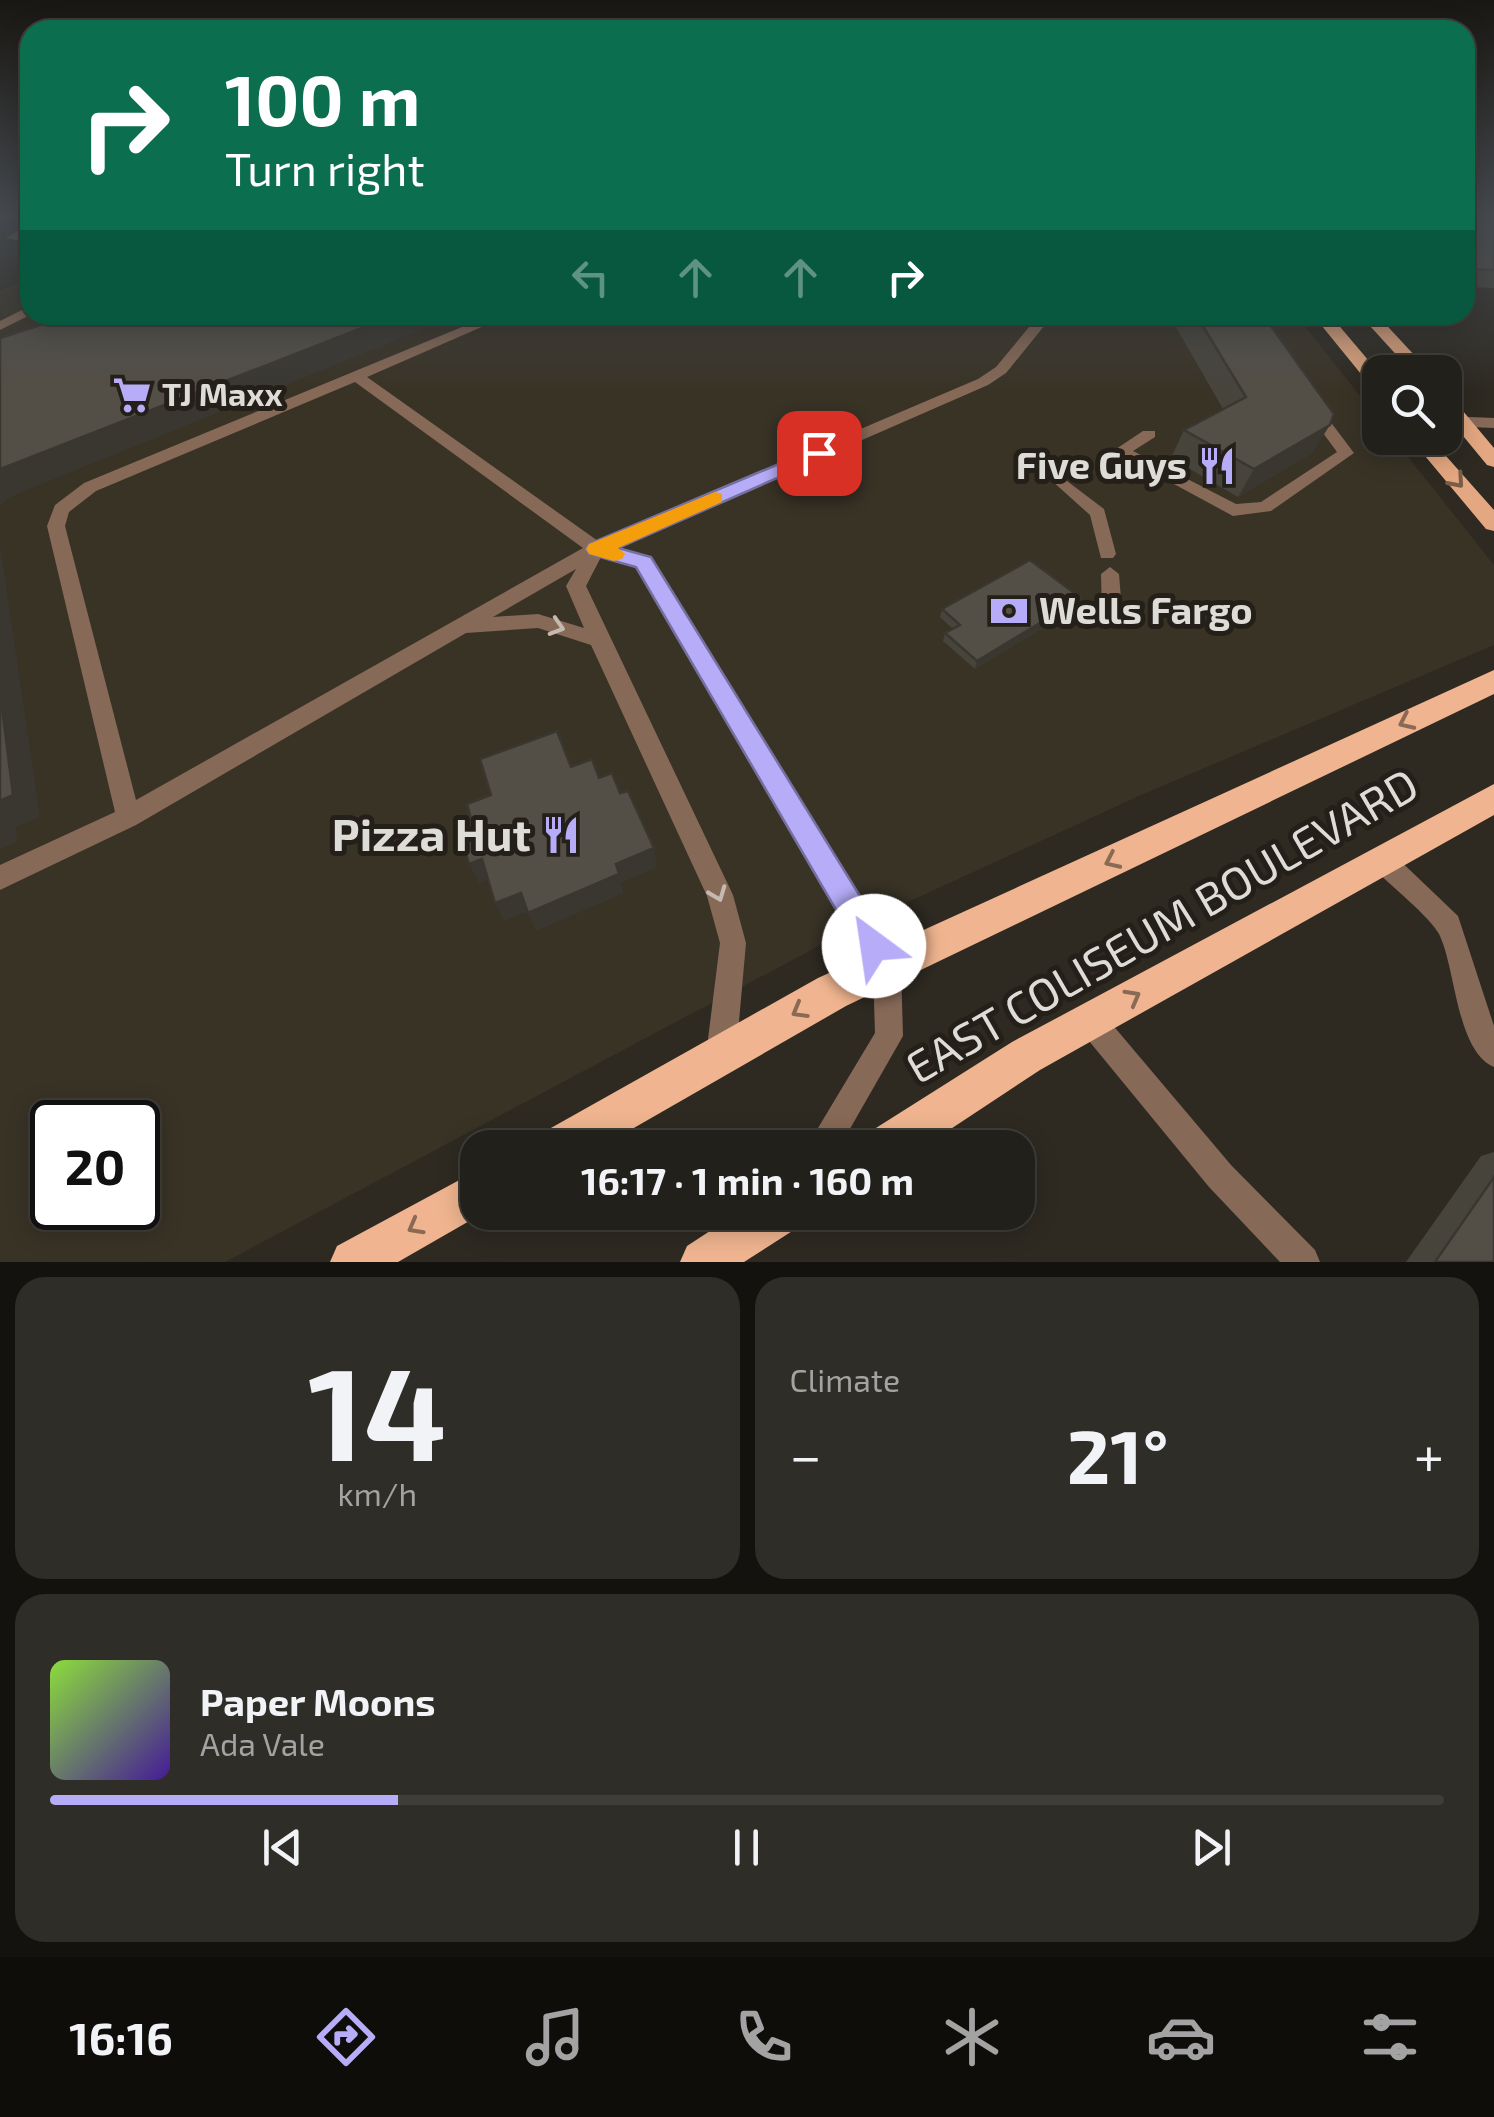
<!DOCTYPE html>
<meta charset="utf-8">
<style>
body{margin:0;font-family:"Exo 2",sans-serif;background:#2e2d27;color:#f1f3f6;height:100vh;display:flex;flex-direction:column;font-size:38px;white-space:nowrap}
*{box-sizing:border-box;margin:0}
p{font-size:32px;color:#a2a3a2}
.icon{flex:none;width:55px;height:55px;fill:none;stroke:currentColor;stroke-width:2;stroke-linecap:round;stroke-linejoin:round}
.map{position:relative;height:1262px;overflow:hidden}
.details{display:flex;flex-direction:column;gap:15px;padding:15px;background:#13120e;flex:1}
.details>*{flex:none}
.top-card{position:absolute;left:20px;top:20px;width:1455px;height:305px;border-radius:30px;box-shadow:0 5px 25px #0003,0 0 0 2px #3f3e39;background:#0b6e4f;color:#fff;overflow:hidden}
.controls{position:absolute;left:1362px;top:355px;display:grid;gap:20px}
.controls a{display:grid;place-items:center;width:100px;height:100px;border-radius:20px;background:#22201a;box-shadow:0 5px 25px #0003,0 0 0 2px #3f3e39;font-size:50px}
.speed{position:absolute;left:30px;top:1100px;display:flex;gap:20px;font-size:50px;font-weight:700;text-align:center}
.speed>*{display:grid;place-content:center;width:130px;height:130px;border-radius:50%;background:#22201a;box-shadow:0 5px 25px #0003,0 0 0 2px #3f3e39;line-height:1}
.speed .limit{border:5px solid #111;border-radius:15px;background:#fff;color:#111}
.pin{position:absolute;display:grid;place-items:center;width:85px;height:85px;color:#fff;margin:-42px;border-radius:20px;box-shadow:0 5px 15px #0006}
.me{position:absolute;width:110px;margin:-55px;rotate:329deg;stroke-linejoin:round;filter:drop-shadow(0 0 8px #0008)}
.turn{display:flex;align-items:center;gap:35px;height:210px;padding:0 40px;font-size:45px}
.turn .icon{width:130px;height:130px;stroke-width:2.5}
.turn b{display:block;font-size:70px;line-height:85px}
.lanes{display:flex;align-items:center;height:95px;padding:0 40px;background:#0003;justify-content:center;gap:50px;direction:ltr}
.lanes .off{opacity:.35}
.big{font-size:75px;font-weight:700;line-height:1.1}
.details .widget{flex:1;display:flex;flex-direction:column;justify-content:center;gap:15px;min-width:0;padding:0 35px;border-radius:30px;background:#2e2d27}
.details .dial{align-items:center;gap:0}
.dial b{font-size:130px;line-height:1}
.song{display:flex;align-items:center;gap:30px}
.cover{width:120px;height:120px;border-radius:15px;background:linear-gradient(135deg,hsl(90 70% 55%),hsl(260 70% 35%))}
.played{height:10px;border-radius:5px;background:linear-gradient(90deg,#b6acf8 25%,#3f3e39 25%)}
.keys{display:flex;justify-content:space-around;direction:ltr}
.heat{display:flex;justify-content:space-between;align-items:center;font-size:55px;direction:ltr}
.details .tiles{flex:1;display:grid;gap:15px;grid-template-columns:1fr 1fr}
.widget:last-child{grid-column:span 2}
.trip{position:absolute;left:460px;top:1130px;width:575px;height:100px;border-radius:30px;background:#22201a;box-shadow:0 5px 25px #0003,0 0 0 2px #3f3e39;font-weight:700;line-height:100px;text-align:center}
.menu{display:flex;height:160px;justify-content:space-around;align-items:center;background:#0e0d0a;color:#a2a3a2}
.menu .icon{width:70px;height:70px}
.menu .current{color:#b6acf8}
.menu b{font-size:45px;color:#f1f3f6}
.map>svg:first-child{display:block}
.built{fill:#393326;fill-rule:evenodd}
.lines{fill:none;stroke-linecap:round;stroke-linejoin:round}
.service{fill:#876957;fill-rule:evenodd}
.minor{fill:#876957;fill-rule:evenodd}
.primary{fill:#e3a781;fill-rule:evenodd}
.trunk{fill:#f0b590;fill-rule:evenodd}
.wall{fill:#47443c}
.shaded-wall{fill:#3a3731}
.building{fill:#534f46;stroke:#3a3731;stroke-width:2.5}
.oneway{stroke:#7a5d48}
.oneway2{stroke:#c4bab1}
.oneway3{stroke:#8a6a54}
.route{fill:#b6acf8;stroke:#7670a1;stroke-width:2.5}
.slow{fill:#f59e0b}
.labels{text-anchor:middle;stroke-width:10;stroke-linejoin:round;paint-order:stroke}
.far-poi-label{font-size:32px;font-weight:bold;fill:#dedcd7;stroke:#242019;text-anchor:start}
.poi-label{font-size:38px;font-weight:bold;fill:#dedcd7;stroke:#242019;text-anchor:end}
.near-poi-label{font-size:45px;font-weight:bold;fill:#dedcd7;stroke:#242019;text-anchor:end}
.near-street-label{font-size:45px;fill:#dedcd7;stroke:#242019}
</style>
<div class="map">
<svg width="1494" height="1262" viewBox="0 0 1494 1262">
<rect width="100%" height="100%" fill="#2e2a22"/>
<!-- built -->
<path class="built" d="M30 280V315H1296L1380 421V438H1393L1494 565V645L1141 795 860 924 225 1262H0V290ZM52 1122H138V1208H52Z"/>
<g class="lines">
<!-- service -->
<path class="service" d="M30 224V232L16 240 6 238Z
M30 306V315L0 330V321Z
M491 315H509L367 377 598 541 978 379 996 367 1039 315H1053L1006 373 988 385 615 548 651 558 901 967 903 1036 839 1148H806L875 1033 873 970 637 567 601 557 586 586 733 895 746 943 736 1055 731 1065 721 1070 711 1065 706 1055 720 943 707 896 591 645 538 628 466 633 136 825 0 890V865L115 812 47 526 55 505 84 483ZM355 382 583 548 136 800 65 526 69 512 96 491ZM576 569 566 586 584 628 538 614 493 617Z
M1312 402 1317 404 1354 453 1271 511 1233 516 1113 451 1143 431H1155V437L1133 451 1236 504 1261 502 1337 452 1304 407Z
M1059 475 1104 509 1116 554 1113 558H1101L1090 515 1051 480Z
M1110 567 1119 574 1122 612 1112 619 1102 612 1101 574Z
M1382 848 1391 852 1458 916 1494 1026V1067C1456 1051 1456 968 1439 934 1430 917 1389 884 1373 868L1370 860 1373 852Z
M1090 1006 1100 1010 1231 1165 1315 1250 1320 1262H1280L1209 1187 1080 1030 1076 1020 1080 1010Z"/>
<!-- minor -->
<path class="minor" d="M1445 416 1494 418V428L1445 426Z"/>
<!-- primary -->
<path class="primary" d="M1313 315H1330L1380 374V392L1374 390Z
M1360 315H1377L1430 372H1412Z
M1445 396 1452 398 1494 448V467L1487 465 1445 414Z
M1410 438H1430L1494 510V531L1486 529Z"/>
<!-- trunk -->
<path class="trunk" d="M1494 670V694L846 1006 599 1148H536L542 1133 818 978Z
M1494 784V815L1040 1070 922 1148H862L868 1133 1012 1042Z
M478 1170V1212H485L398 1262H330L337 1246Z
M739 1212H803L797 1228 744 1262H680L687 1246Z"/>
</g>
<!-- wall -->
<path class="wall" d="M1465 216H1494V288L1465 287Z
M1169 315H1263L1312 453 1238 497 1171 458 1184 430 1223 409Z
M1078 606 975 669 943 641 945 633 953 629 940 617 942 609Z
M1494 1152V1262H1406L1481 1156Z"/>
<!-- shaded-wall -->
<path class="shaded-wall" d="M395 315H458L10 497 0 506V469Z
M1330 425 1312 453 1238 497 1254 469Z
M0 546 40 817 16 827 17 842 0 849Z
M1081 598 1078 606 975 669 977 661Z
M654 848 657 867 621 883 624 893 536 931 528 913 616 864Z
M482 859 492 878 479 883 469 864Z
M521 893 530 911 504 921 495 903Z"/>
<!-- building -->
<path class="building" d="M1465 216H1494V270L1465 269Z
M72 315 131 316 395 315 0 469V338Z
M1196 315H1263L1334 414 1330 425 1254 469 1184 430 1246 397Z
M1030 560 1081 598 977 661 945 633 960 625 942 609Z
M0 692 13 795 0 801Z
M557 731 571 767 592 759 599 778 612 773 620 793 628 791 654 848 616 864 619 874 528 913 521 893 495 903 482 859 469 864 460 831 473 826 467 804 491 795 480 759Z
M1494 1177V1262H1435Z"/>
<!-- one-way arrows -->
<defs><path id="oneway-chevron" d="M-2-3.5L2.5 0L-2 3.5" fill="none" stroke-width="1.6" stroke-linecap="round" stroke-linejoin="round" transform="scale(2.5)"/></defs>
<use class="oneway" href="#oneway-chevron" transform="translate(1457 481) rotate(49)"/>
<g class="oneway2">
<use href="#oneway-chevron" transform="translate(557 627) rotate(17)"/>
<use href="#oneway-chevron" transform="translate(718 894) rotate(69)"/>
</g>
<g class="oneway3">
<use href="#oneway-chevron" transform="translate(1406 722) rotate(155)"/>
<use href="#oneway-chevron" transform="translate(1112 861) rotate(155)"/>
<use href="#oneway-chevron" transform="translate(1133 997) rotate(-29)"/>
<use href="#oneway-chevron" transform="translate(799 1011) rotate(150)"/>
<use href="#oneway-chevron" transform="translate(415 1227) rotate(151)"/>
</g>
<!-- sky -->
<linearGradient id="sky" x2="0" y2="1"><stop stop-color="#191713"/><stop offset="0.55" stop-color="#464a4f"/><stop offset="1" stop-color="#464a4f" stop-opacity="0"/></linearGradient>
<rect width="1494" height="392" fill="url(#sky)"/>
<!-- route -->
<path class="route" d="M819 447 825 449V457L618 548 651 557 884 935 889 946 884 956 874 961 863 956 636 567 589 554 586 549 589 544Z"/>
<!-- slow -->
<path class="slow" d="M715 492 722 494V502L618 548 625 554 622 559 614 561 589 554 586 549 589 544Z"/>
<!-- icons -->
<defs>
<g id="supermarket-bare" transform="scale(3)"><path d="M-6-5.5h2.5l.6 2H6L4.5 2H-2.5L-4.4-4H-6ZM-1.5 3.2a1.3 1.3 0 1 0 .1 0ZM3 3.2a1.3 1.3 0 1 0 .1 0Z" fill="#b6acf8" stroke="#242019" stroke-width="2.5" paint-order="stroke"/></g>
<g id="restaurant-bare" transform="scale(3)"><path d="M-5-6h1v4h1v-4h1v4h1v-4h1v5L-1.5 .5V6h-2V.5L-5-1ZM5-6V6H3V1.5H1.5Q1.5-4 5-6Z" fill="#b6acf8" stroke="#242019" stroke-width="2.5" paint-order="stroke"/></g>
<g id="bank-bare" transform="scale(3)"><path d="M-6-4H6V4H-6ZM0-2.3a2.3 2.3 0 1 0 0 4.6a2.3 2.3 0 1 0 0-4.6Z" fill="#b6acf8" stroke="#242019" stroke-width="2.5" paint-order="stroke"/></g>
</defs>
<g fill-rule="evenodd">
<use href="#supermarket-bare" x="132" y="395"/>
<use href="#restaurant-bare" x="1217" y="466"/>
<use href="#bank-bare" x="1009" y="611"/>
<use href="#restaurant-bare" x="561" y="835"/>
</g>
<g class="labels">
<!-- far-poi labels -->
<g class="far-poi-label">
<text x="162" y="406">TJ Maxx</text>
</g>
<!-- poi labels -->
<g class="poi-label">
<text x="1187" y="479">Five Guys</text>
<text x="1039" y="624" text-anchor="start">Wells Fargo</text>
</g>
<!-- near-poi labels -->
<g class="near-poi-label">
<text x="531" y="851">Pizza Hut</text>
</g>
<!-- near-street labels -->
<g class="near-street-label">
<text transform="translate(1162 926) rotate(-30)" y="16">EAST COLISEUM BOULEVARD</text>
</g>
</g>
</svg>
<div class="controls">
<a><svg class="icon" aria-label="search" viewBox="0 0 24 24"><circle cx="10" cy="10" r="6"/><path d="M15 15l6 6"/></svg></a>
</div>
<div class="speed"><div class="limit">20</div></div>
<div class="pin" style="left:819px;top:453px;background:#d93025"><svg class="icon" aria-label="arrive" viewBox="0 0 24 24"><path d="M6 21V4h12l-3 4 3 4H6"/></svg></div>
<svg class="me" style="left:874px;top:946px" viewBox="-20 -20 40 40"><circle r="19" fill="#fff"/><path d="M0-13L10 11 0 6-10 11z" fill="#b6acf8"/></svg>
<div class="trip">16:17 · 1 min · 160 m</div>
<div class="top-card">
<div class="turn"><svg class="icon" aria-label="right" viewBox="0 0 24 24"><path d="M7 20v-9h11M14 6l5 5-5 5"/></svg><div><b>100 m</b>Turn right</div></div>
<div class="lanes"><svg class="icon off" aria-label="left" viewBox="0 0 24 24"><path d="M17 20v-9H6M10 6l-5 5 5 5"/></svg><svg class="icon off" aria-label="ahead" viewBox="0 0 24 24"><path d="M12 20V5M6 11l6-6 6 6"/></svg><svg class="icon off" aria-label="ahead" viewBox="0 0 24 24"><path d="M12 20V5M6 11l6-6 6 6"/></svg><svg class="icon" aria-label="right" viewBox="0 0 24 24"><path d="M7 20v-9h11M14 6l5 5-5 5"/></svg></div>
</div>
</div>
<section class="details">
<div class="tiles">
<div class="widget dial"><b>14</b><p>km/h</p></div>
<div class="widget"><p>Climate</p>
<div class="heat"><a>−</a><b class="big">21°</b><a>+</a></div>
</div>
<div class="widget">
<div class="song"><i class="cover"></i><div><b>Paper Moons</b><p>Ada Vale</p></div></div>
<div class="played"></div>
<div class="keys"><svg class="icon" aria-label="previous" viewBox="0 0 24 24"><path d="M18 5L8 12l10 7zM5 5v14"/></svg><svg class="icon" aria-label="pause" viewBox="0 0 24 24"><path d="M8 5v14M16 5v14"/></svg><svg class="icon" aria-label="next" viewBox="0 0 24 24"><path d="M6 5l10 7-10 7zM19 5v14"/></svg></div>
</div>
</div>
</section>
<nav class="menu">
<b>16:16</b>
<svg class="icon current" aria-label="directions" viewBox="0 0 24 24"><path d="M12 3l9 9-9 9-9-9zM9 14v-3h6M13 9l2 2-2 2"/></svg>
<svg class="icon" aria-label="music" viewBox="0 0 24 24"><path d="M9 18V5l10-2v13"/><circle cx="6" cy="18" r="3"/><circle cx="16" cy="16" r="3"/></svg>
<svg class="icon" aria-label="phone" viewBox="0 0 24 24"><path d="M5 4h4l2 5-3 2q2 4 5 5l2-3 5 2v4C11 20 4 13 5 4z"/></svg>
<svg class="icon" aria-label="climate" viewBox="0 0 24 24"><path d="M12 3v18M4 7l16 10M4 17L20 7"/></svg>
<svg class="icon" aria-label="car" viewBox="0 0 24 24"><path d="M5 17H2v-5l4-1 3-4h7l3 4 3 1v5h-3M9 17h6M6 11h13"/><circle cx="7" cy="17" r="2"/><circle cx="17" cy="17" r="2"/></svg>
<svg class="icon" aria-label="filters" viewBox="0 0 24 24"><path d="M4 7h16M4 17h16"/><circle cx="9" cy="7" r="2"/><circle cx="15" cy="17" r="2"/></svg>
</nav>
